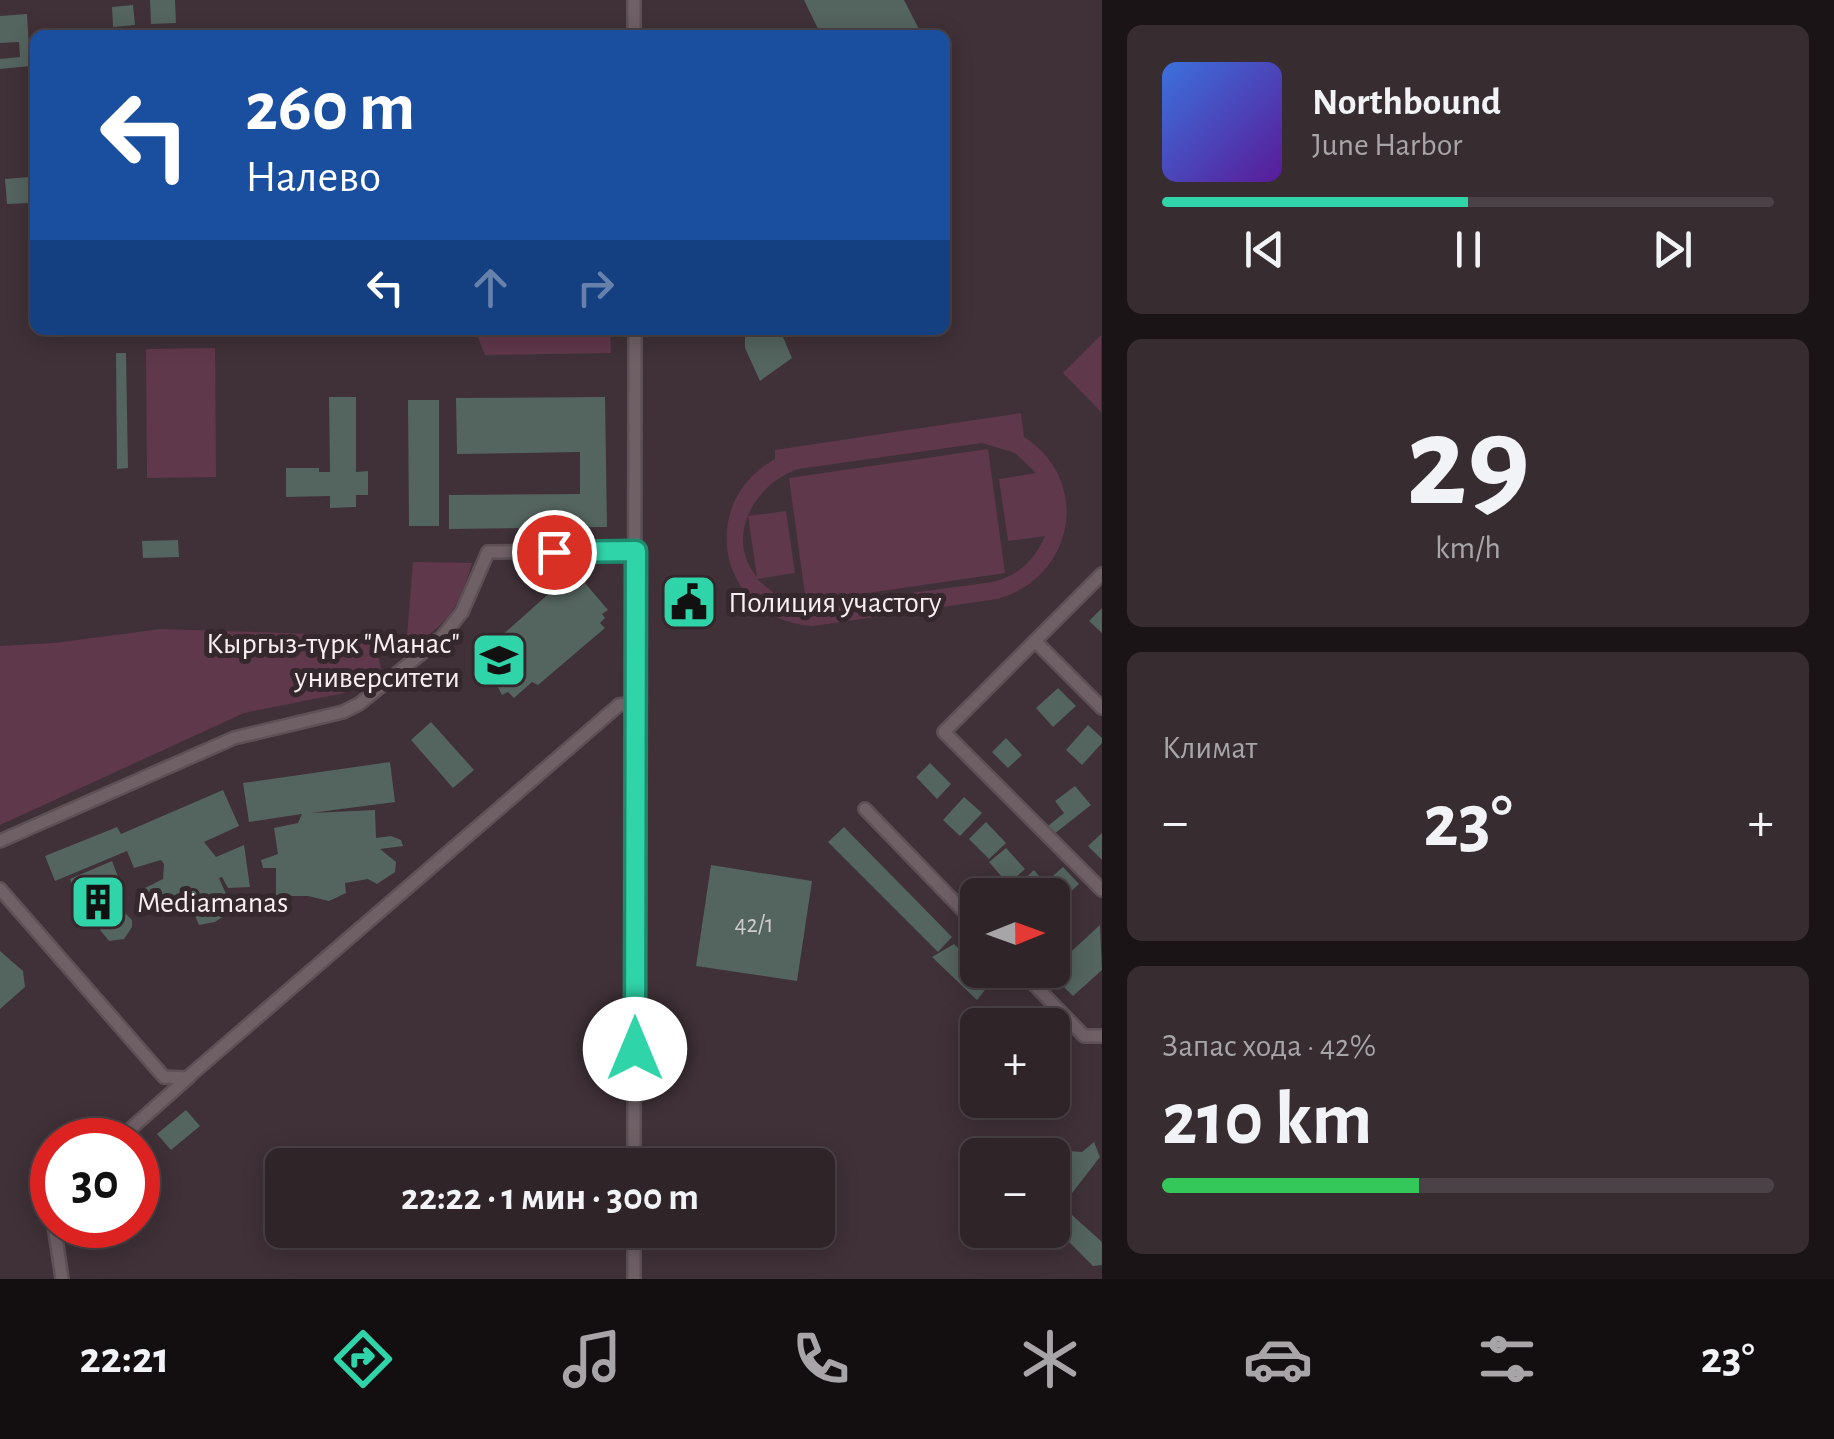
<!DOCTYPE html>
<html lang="ru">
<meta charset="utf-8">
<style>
body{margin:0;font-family:"Alegreya Sans",sans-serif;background:#372d31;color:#f1f3f6;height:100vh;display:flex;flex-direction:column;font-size:38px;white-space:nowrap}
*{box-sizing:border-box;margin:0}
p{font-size:32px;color:#a7a5a8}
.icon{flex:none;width:55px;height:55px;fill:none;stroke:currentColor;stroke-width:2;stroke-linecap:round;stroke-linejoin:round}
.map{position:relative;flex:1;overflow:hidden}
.side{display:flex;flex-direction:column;gap:25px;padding:25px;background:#1a1417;width:732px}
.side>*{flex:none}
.top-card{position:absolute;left:30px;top:30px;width:920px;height:305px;border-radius:15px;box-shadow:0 5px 25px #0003,0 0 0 2px #4a4246;background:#1a4fa0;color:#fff;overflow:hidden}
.needle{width:65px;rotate:89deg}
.tools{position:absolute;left:960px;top:878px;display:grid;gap:20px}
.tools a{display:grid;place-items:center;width:110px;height:110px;border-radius:15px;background:#2f2529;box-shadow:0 5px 25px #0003,0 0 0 2px #4a4246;font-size:50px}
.speed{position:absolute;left:30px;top:1118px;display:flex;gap:20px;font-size:50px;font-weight:700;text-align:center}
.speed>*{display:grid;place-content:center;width:130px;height:130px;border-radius:50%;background:#2f2529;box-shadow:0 5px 25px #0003,0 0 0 2px #4a4246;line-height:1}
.speed .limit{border:15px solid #d22;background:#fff;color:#111}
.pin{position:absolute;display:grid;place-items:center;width:85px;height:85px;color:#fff;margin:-42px;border:5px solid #fff;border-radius:50%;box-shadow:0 2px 10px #0007}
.me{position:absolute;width:110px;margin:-55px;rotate:0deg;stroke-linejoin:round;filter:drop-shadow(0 0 8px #0008)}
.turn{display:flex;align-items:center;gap:35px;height:210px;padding:0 50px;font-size:45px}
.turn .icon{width:130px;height:130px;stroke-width:2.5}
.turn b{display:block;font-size:70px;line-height:85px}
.lanes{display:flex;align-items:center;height:95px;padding:0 50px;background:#0003;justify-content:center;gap:50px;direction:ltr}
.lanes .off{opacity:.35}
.big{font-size:75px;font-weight:600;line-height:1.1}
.side .card{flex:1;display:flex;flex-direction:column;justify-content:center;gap:15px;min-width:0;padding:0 35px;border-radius:15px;background:#372d31}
.side .dial{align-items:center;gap:0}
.dial b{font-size:130px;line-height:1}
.song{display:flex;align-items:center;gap:30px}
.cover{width:120px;height:120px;border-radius:15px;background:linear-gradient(135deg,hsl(220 70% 55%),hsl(270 70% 35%))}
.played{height:10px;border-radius:5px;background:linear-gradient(90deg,#30d4a9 50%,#4a4246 50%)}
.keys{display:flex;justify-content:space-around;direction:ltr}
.heat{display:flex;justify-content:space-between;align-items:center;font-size:55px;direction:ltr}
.charge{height:15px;border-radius:8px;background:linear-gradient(90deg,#34c759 42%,#4a4246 0)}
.trip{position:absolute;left:265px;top:1148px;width:570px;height:100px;border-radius:15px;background:#2f2529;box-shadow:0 5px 25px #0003,0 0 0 2px #4a4246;font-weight:600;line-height:100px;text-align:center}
.menu{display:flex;height:160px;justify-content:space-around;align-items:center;background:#130f10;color:#a7a5a8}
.menu .icon{width:70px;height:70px}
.menu .current{color:#30d4a9}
.menu b{font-size:45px;color:#f1f3f6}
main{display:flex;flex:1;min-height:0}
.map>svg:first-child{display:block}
.green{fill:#60384b;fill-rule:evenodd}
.building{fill:#54645e}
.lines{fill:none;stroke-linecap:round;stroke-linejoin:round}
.minor-casing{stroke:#5d5156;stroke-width:16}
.minor{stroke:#6f6066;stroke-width:11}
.route-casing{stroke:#1f8a6e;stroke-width:25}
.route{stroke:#30d4a9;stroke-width:18}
.labels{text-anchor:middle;stroke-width:10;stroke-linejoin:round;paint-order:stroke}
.number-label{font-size:25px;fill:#cfccce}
.poi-label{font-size:30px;fill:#f8eff3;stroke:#35282d;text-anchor:start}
</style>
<main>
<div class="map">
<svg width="1102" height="1279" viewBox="0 0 1102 1279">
<rect width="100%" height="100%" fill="#3f3137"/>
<!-- green -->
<path class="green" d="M475 330H610L611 353 485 355Z
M1101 335V412L1063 373Z
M215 348 216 477 147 478 146 349Z
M1021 413 1024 437C1093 481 1074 578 997 599L813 626C720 621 694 504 775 459V450ZM982 443 1015 453 1036 473 999 479 1008 541 1045 536C1034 561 1019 575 993 582L806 607 783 601 757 579 795 573 786 511 748 516 757 577C724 538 754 484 798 469Z
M988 449 1005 573 806 602 789 478Z
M413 562 472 563C459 609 448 625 406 649Z
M161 629 375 636 381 670 344 693 244 713 0 825V646L54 643Z"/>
<!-- building -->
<path class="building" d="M150 0H175L176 23 151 24Z
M804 0H904L922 35H821Z
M133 5 135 25 113 27 112 7Z
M27 14 30 66 0 69V59L20 57 19 42 0 43V16Z
M29 177 30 203 7 204 5 179Z
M745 330H780L792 358 760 381 745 348Z
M116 353H126L128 468 117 469Z
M329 397H356V472L368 471V495H356V507L330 508V496L286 497V468H319V472H330Z
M605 397 607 527 449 529V495L580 494V452L457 454 456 398Z
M408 400H439V526H409Z
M178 540 179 557 143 558 142 541Z
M564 580 568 586 574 581 580 587 585 583 608 610 602 614 605 618 600 623 605 628 538 685 532 682 514 698 508 692 502 695 481 654Z
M1102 608V633L1089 621Z
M1058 688 1076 706 1053 727 1036 708Z
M431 722 474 770 453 788 411 740Z
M1088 725 1102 738V743L1082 765 1066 750Z
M1006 738 1022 755 1008 768 992 752Z
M390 762 395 802 311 813 375 810 376 838 391 836 401 840 403 846 380 849 396 862 395 872 377 884 368 879 345 883 346 893 329 901 308 896H276V868H263L261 860 278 854 274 828 298 823 302 814 249 822 243 783Z
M930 763 951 784 937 799 916 777Z
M1075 786 1091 805 1054 834 1048 826 1064 813 1055 801Z
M223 790 239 826 204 842 216 857 244 845 250 887 228 888 222 877 219 878 233 910 215 922 199 925 190 904 155 917 143 889 163 879 164 864 161 860 134 868 127 851 55 881 45 856 117 827 121 834Z
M964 797 982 813 960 836 943 820Z
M986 822 1006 843 989 859 969 839Z
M844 827 952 937 938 952 828 842Z
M1102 833V860L1088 846Z
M1006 848 1025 869 1008 884 989 862Z
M112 861 124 892 115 895 120 908 132 920V927L124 939 109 941 100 930 103 915 100 908 85 915 70 879Z
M711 865 812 881 797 981 696 966Z
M1063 867 1079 884 1052 908V895H1019L1014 889 1034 870 1045 883Z
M1100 925 1102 970 1073 996 1049 972Z
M954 944 992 981 977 1000 932 957Z
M0 951 23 971 25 987 0 1009Z
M186 1110 200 1126 171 1150 157 1134Z
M1094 1142 1100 1157 1062 1206 1102 1242V1265L1093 1266 1052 1225V1155H1037L1044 1149 1082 1152Z"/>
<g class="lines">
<!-- minor casing -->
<g class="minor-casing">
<path id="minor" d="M634 0V35
M1102 574 944 732 1102 890
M1035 641 1102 708
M865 809 978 926
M0 841 234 738 343 712 359 704 442 637 462 612 488 552 636 551
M0 889 164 1077 187 1078 619 705 635 703
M1020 970 1084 1036H1102
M118 1140 189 1077
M634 1165 635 330
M52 1197 50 1199 52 1216
M54 1225 62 1279
M634 1279V1230"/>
</g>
<!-- minor -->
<use href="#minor" class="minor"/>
</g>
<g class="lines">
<!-- route casing -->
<g class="route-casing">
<path id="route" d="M554 552 636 551 635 1049"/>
</g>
<!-- route -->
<use href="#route" class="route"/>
</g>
<!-- icons -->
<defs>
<g id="civic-square" transform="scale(2.875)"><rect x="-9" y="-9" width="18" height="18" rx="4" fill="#30d4a9" stroke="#35282d"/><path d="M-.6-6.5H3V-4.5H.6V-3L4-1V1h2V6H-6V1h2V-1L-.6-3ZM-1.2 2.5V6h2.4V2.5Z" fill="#111"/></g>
<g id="university-square" transform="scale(2.875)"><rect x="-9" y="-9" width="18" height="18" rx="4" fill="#30d4a9" stroke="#35282d"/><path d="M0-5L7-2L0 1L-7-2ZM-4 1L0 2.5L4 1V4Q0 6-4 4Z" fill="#111"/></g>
<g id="building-square" transform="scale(2.875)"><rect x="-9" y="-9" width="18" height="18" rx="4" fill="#30d4a9" stroke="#35282d"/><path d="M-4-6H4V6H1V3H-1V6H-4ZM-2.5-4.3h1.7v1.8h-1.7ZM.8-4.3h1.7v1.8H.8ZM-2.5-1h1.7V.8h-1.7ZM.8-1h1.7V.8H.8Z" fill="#111"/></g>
</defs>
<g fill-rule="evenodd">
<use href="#civic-square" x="689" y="602"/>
<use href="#university-square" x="499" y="660"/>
<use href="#building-square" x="98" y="902"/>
</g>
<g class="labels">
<!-- number labels -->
<g class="number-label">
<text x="754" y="932">42/1</text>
</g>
<!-- poi labels -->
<g class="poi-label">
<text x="728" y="612">Полиция участогу</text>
<text x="460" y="653" text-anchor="end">Кыргыз-түрк "Манас"<tspan x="460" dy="34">университети</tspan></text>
<text x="137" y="912">Mediamanas</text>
</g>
</g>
</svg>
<div class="tools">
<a><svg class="needle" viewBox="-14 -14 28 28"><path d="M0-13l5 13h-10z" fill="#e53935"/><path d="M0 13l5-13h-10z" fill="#a7a5a8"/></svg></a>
<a>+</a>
<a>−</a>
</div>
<div class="speed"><div class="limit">30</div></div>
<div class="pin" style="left:554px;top:552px;background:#d93025"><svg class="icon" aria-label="arrive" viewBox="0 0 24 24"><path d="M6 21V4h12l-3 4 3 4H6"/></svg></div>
<svg class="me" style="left:635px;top:1049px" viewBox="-20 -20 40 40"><circle r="19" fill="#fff"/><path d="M0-13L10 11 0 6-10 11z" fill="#30d4a9"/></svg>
<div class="trip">22:22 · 1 мин · 300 m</div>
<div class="top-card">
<div class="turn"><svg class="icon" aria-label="left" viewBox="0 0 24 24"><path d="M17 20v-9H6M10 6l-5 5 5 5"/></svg><div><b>260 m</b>Налево</div></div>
<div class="lanes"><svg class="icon" aria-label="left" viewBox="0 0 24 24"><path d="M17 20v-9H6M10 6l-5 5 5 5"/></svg><svg class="icon off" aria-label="ahead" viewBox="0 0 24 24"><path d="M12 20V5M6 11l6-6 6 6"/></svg><svg class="icon off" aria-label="right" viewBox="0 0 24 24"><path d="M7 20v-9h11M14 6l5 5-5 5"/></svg></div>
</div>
</div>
<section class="side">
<div class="card">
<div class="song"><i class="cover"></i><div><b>Northbound</b><p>June Harbor</p></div></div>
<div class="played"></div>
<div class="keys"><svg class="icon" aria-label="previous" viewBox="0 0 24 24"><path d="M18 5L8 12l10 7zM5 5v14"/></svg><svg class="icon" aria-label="pause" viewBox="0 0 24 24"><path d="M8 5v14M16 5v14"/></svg><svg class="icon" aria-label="next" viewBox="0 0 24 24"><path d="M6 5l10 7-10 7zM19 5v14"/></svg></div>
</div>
<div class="card dial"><b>29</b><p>km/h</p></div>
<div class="card"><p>Климат</p>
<div class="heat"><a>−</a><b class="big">23°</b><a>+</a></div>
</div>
<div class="card"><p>Запас хода · 42%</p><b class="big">210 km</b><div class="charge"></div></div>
</section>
</main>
<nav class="menu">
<b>22:21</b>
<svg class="icon current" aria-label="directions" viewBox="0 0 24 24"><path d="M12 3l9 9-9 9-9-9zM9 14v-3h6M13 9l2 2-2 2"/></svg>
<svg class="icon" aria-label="music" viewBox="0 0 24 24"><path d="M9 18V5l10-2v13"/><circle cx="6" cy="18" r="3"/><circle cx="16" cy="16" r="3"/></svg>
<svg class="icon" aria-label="phone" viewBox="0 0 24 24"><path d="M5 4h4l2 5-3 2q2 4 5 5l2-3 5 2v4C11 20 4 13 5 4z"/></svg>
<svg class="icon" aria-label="climate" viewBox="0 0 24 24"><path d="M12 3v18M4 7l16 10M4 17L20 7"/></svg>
<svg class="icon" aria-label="car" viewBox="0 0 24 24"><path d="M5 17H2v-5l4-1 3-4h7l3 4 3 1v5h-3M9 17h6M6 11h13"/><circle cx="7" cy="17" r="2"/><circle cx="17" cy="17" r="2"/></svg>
<svg class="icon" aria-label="filters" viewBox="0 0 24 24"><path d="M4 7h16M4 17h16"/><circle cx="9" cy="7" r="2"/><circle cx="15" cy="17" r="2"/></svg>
<b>23°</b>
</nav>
